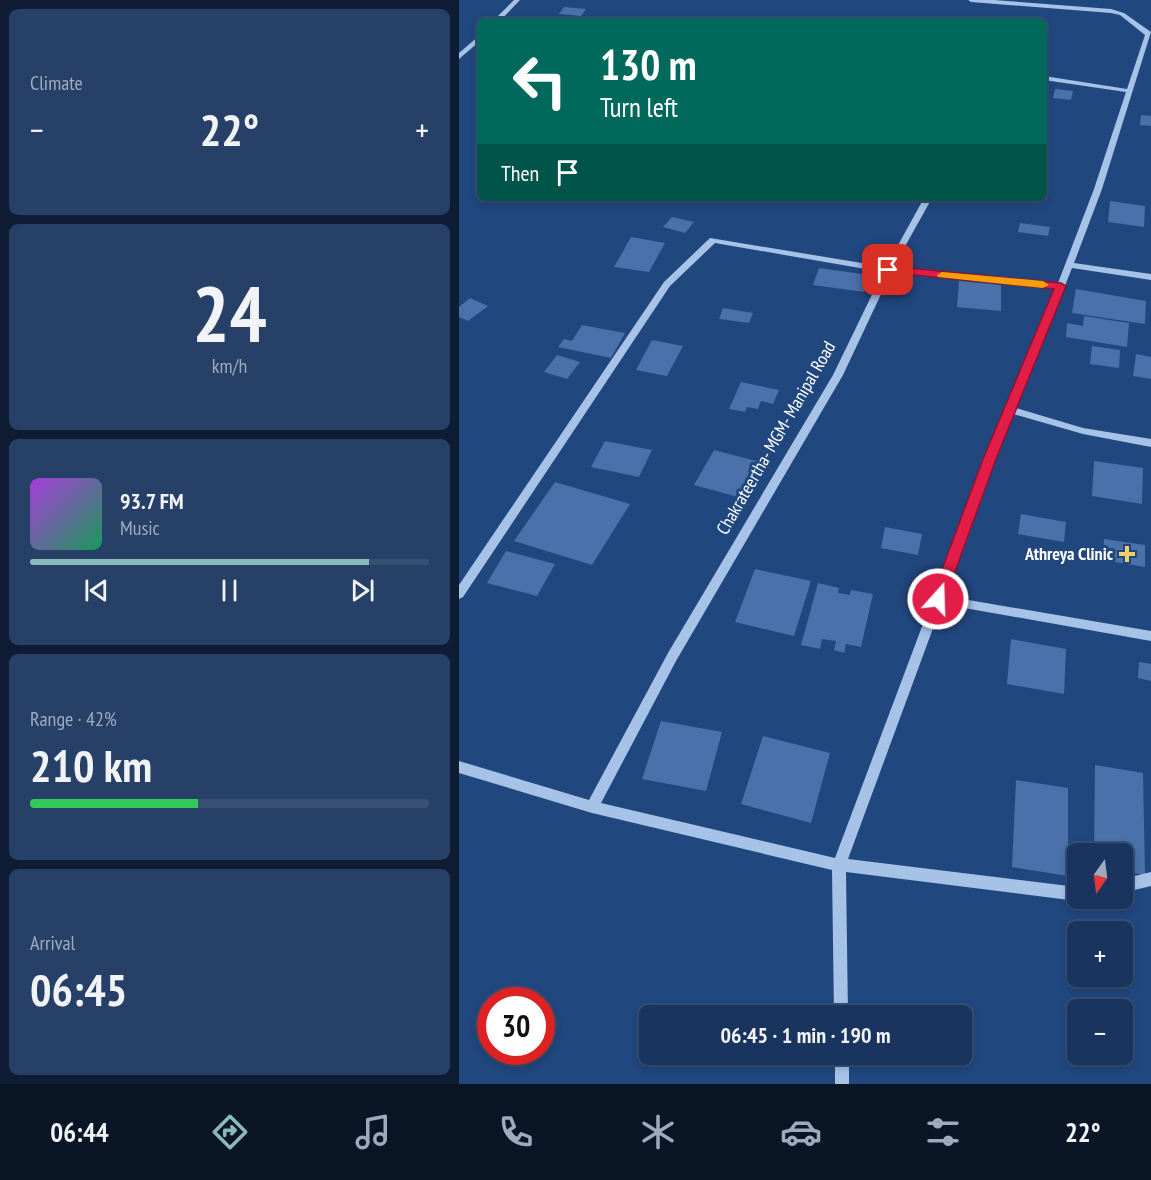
<!DOCTYPE html>
<meta charset="utf-8">
<style>
body{margin:0;font-family:"PT Sans Narrow",sans-serif;background:#264068;color:#f1f3f6;height:100vh;display:flex;flex-direction:column;font-size:22px;white-space:nowrap}
*{box-sizing:border-box;margin:0}
p{font-size:20px;color:#9fabbd}
.icon{flex:none;width:33px;height:33px;fill:none;stroke:currentColor;stroke-width:2;stroke-linecap:round;stroke-linejoin:round}
.map{position:relative;flex:1;overflow:hidden}
.sheet{display:flex;flex-direction:column;gap:9px;padding:9px;background:#0e1d34;width:459px}
.sheet>*{flex:none}
.guide{position:absolute;left:18px;top:18px;width:570px;height:183px;border-radius:9px;box-shadow:0 3px 9px #0003,0 0 0 2px #375074;background:#00695c;color:#fff;overflow:hidden}
.needle{width:39px;rotate:194deg}
.buttons{position:absolute;left:608px;top:843px;display:grid;gap:12px}
.buttons a{display:grid;place-items:center;width:66px;height:66px;border-radius:9px;background:#19355f;box-shadow:0 3px 9px #0003,0 0 0 2px #375074;font-size:30px}
.speed{position:absolute;left:18px;top:987px;display:flex;gap:12px;font-size:30px;font-weight:700;text-align:center}
.speed>*{display:grid;place-content:center;width:78px;height:78px;border-radius:50%;background:#19355f;box-shadow:0 3px 9px #0003,0 0 0 2px #375074;line-height:1}
.speed .limit{border:9px solid #d22;background:#fff;color:#111}
.pin{position:absolute;display:grid;place-items:center;width:51px;height:51px;color:#fff;margin:-26px;border-radius:12px;box-shadow:0 3px 9px #0006}
.me{position:absolute;width:66px;margin:-33px;rotate:20deg;stroke-linejoin:round;filter:drop-shadow(0 0 4px #0008)}
.turn{display:flex;align-items:center;gap:21px;height:126px;padding:0 24px;font-size:27px}
.turn .icon{width:78px;height:78px;stroke-width:2.5}
.turn b{display:block;font-size:42px;line-height:51px}
.then{display:flex;align-items:center;height:57px;padding:0 24px;background:#0003;gap:12px;font-size:22px}
.big{font-size:45px;font-weight:600;line-height:1.1}
.sheet .tile{flex:1;display:flex;flex-direction:column;justify-content:center;gap:9px;min-width:0;padding:0 21px;border-radius:9px;background:#264068}
.sheet .dial{align-items:center;gap:0}
.dial b{font-size:78px;line-height:1}
.song{display:flex;align-items:center;gap:18px}
.cover{width:72px;height:72px;border-radius:9px;background:linear-gradient(135deg,hsl(280 70% 55%),hsl(150 70% 35%))}
.played{height:6px;border-radius:3px;background:linear-gradient(90deg,#8bbbb9 85%,#375074 85%)}
.keys{display:flex;justify-content:space-around;direction:ltr}
.heat{display:flex;justify-content:space-between;align-items:center;font-size:33px;direction:ltr}
.charge{height:9px;border-radius:4px;background:linear-gradient(90deg,#34c759 42%,#375074 0)}
.trip{position:absolute;left:180px;top:1005px;width:333px;height:60px;border-radius:9px;background:#19355f;box-shadow:0 3px 9px #0003,0 0 0 2px #375074;font-weight:600;line-height:60px;text-align:center}
.menu{display:flex;height:96px;justify-content:space-around;align-items:center;background:#0a1526;color:#9fabbd}
.menu .icon{width:42px;height:42px}
.menu .current{color:#8bbbb9}
.menu b{font-size:27px;color:#f1f3f6}
main{display:flex;flex:1;min-height:0}
.map>svg:first-child{display:block}
.building{fill:#4a71a9}
.lines{fill:none;stroke-linecap:round;stroke-linejoin:round}
.minor{fill:#a6c2e7;fill-rule:evenodd}
.route{fill:#e11d48;stroke:#92132f;stroke-width:1.5}
.slow{fill:#f59e0b}
.poi-dot{fill:#f4d068;stroke:#21477f;stroke-width:2}
.labels{text-anchor:middle;stroke-width:6;stroke-linejoin:round;paint-order:stroke}
.street-label{font-size:18px;fill:#fff;stroke:#21477f}
.poi-label{font-size:18px;font-weight:bold;fill:#fff;stroke:#21477f;text-anchor:end}
</style>
<main>
<section class="sheet">
<div class="tile"><p>Climate</p>
<div class="heat"><a>−</a><b class="big">22°</b><a>+</a></div>
</div>
<div class="tile dial"><b>24</b><p>km/h</p></div>
<div class="tile">
<div class="song"><i class="cover"></i><div><b>93.7 FM</b><p>Music</p></div></div>
<div class="played"></div>
<div class="keys"><svg class="icon" aria-label="previous" viewBox="0 0 24 24"><path d="M18 5L8 12l10 7zM5 5v14"/></svg><svg class="icon" aria-label="pause" viewBox="0 0 24 24"><path d="M8 5v14M16 5v14"/></svg><svg class="icon" aria-label="next" viewBox="0 0 24 24"><path d="M6 5l10 7-10 7zM19 5v14"/></svg></div>
</div>
<div class="tile"><p>Range · 42%</p><b class="big">210 km</b><div class="charge"></div></div>
<div class="tile"><p>Arrival</p><b class="big">06:45</b></div>
</section>
<div class="map">
<svg width="692" height="1084" viewBox="0 0 692 1084">
<rect width="100%" height="100%" fill="#21477f"/>
<!-- building -->
<path class="building" d="M105 7 127 9 122 16 100 14Z
M596 89 614 91 612 100 594 98Z
M682 115 692 116V126L681 125Z
M651 201 686 206 685 227 649 222Z
M213 217 235 222 226 233 204 227Z
M561 223 591 227 589 236 559 232Z
M172 237 206 243 190 272 155 267Z
M360 268 410 275 405 292 354 285Z
M500 281 542 285V311L498 307Z
M617 289 687 301 686 324 613 313Z
M11 298 29 306 9 321 0 317V307Z
M264 308 294 313 290 323 260 319Z
M625 316 670 323 668 347 607 337 608 323 624 326Z
M123 325 166 333 152 358 99 347 105 339 113 341Z
M193 340 224 346 208 376 177 370Z
M633 346 661 350 660 368 631 364Z
M677 354 692 357V379L674 376Z
M98 355 121 362 108 379 85 372Z
M282 382 320 390 314 404 302 401 299 409 288 407 286 412 270 409Z
M146 441 193 450 180 477 132 467Z
M255 450 305 463 286 499 235 485Z
M635 461 684 468 683 504 633 496Z
M96 482 171 504 133 565 55 541Z
M562 514 607 522 605 542 559 534Z
M426 527 463 534 459 555 422 548Z
M645 539 686 545V567L644 560Z
M47 551 96 564 78 596 28 583Z
M296 569 352 581 335 636 276 622Z
M359 583 380 588 379 593 391 595 392 590 414 594 402 647 387 644 385 653 375 650 377 641 363 639 361 649 342 645Z
M552 639 607 649 605 694 548 684Z
M680 662 692 664V681L679 678Z
M202 721 263 732 247 791 183 779Z
M304 736 371 753 352 823 282 804Z
M636 765 684 773 686 875 663 871V854H635Z
M557 780 609 788V876L553 867Z"/>
<g class="lines">
<!-- minor -->
<path class="minor" d="M55 0H61L41 21H34Z
M509 0H535L652 9 665 13 692 32 643 189 615 263 692 274V280L613 268 557 408 624 428 692 439V447L624 434 554 414 486 596 692 631V641L483 604 389 859 618 887V898H623L618 901 387 872 389 1016H375L373 870 133 813 0 773V761L130 800 209 653 374 375 424 272 256 243 211 286 4 597 0 599V585L205 282 251 238 427 267 465 198H473L434 268 599 283 635 189 667 92 585 80V76L668 89 686 35 661 15 652 13 512 2ZM432 273 597 288 526 459 376 858 142 803 217 661 384 375Z
M21 35V41L0 59V53Z
M692 872V886L663 893V879Z
M376 1054H390V1084H376Z"/>
</g>
<!-- route -->
<path class="route" d="M429 266 602 283 607 286 537 459 486 599 484 603H474L472 599 524 459 595 289 425 272 423 270Z"/>
<!-- slow -->
<path class="slow" d="M483 272 584 281 590 285 584 288 479 277 478 275Z"/>
<!-- markers -->
<path class="poi-dot" d="M665 545h6v6h6v6h-6v6h-6v-6h-6v-6h6z"/>
<g class="labels">
<!-- street labels -->
<g class="street-label">
<text transform="translate(317 438) rotate(-60)" y="6">Chakrateertha- MGM- Manipal Road</text>
</g>
<!-- poi labels -->
<g class="poi-label">
<text x="654" y="560">Athreya Clinic</text>
</g>
</g>
</svg>
<div class="buttons">
<a><svg class="needle" viewBox="-14 -14 28 28"><path d="M0-13l5 13h-10z" fill="#e53935"/><path d="M0 13l5-13h-10z" fill="#9fabbd"/></svg></a>
<a>+</a>
<a>−</a>
</div>
<div class="speed"><div class="limit">30</div></div>
<div class="pin" style="left:429px;top:270px;background:#d93025"><svg class="icon" aria-label="arrive" viewBox="0 0 24 24"><path d="M6 21V4h12l-3 4 3 4H6"/></svg></div>
<svg class="me" style="left:479px;top:599px" viewBox="-20 -20 40 40"><circle r="17" fill="#e11d48" stroke="#fff" stroke-width="3"/><path d="M0-11L8 9 0 5-8 9z" fill="#fff"/></svg>
<div class="trip">06:45 · 1 min · 190 m</div>
<div class="guide">
<div class="turn"><svg class="icon" aria-label="left" viewBox="0 0 24 24"><path d="M17 20v-9H6M10 6l-5 5 5 5"/></svg><div><b>130 m</b>Turn left</div></div>
<div class="then">Then<svg class="icon" aria-label="arrive" viewBox="0 0 24 24"><path d="M6 21V4h12l-3 4 3 4H6"/></svg></div>
</div>
</div>
</main>
<nav class="menu">
<b>06:44</b>
<svg class="icon current" aria-label="directions" viewBox="0 0 24 24"><path d="M12 3l9 9-9 9-9-9zM9 14v-3h6M13 9l2 2-2 2"/></svg>
<svg class="icon" aria-label="music" viewBox="0 0 24 24"><path d="M9 18V5l10-2v13"/><circle cx="6" cy="18" r="3"/><circle cx="16" cy="16" r="3"/></svg>
<svg class="icon" aria-label="phone" viewBox="0 0 24 24"><path d="M5 4h4l2 5-3 2q2 4 5 5l2-3 5 2v4C11 20 4 13 5 4z"/></svg>
<svg class="icon" aria-label="climate" viewBox="0 0 24 24"><path d="M12 3v18M4 7l16 10M4 17L20 7"/></svg>
<svg class="icon" aria-label="car" viewBox="0 0 24 24"><path d="M5 17H2v-5l4-1 3-4h7l3 4 3 1v5h-3M9 17h6M6 11h13"/><circle cx="7" cy="17" r="2"/><circle cx="17" cy="17" r="2"/></svg>
<svg class="icon" aria-label="filters" viewBox="0 0 24 24"><path d="M4 7h16M4 17h16"/><circle cx="9" cy="7" r="2"/><circle cx="15" cy="17" r="2"/></svg>
<b>22°</b>
</nav>
